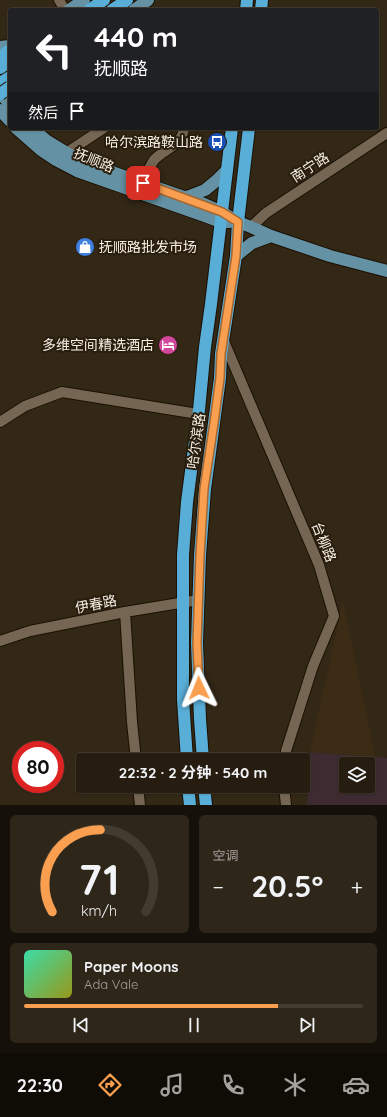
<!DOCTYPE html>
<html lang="zh">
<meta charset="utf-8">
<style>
body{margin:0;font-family:Quicksand,"Noto Sans SC",sans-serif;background:#2e2619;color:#f1f3f6;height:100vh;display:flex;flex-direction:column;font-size:15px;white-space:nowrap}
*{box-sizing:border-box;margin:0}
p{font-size:13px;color:#a4a29f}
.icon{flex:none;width:22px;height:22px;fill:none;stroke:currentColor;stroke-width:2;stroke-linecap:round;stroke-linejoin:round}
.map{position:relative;height:805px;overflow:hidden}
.panel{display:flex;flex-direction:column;gap:10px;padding:10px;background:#151009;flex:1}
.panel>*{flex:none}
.banner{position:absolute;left:8px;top:8px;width:371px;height:122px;border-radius:4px;box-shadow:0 1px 3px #0004,0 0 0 1px #423b30;background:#202124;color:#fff;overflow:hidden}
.fabs{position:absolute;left:339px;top:757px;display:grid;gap:8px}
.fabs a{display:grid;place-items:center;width:36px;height:36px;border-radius:4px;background:#261d10;box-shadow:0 1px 3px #0004,0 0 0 1px #423b30;font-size:20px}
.speed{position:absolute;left:12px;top:741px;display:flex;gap:8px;font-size:20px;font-weight:700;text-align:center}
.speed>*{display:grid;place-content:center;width:52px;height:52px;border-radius:50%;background:#261d10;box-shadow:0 1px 3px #0004,0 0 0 1px #423b30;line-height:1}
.speed .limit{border:6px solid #d22;background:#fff;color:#111}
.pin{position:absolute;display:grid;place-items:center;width:34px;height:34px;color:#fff;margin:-17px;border-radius:8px;box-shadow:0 2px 6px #0006}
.me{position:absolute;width:44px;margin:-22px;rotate:358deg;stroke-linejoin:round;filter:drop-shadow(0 0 3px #0008)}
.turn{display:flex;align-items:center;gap:14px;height:84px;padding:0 20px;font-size:18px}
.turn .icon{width:52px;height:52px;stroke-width:2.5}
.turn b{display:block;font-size:28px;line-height:34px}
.then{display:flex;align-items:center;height:38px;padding:0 20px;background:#0003;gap:8px;font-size:15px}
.big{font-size:30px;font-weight:700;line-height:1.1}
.panel .widget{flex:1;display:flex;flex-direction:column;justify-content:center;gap:6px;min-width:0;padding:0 14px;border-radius:6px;background:#2e2619}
.panel .dial{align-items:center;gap:0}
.dial svg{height:104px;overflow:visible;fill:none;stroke:#423b30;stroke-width:7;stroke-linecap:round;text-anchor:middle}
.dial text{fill:#f1f3f6;stroke:none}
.song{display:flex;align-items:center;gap:12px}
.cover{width:48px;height:48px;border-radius:6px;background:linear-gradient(135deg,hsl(160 70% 55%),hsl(60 70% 35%))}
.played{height:4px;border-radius:2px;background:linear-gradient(90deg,#fa9f4f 75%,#423b30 75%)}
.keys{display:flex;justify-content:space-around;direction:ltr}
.heat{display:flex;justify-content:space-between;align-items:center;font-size:22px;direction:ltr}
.panel .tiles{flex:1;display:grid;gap:10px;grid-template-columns:1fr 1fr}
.widget:last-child{grid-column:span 2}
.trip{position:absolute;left:76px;top:753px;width:234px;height:40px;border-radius:4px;background:#261d10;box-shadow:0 1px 3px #0004,0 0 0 1px #423b30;font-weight:700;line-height:40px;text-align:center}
.menu{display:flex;height:64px;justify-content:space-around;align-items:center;background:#0f0c06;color:#a4a29f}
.menu .icon{width:28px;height:28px}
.menu .on{color:#fa9f4f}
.menu b{font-size:18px;color:#f1f3f6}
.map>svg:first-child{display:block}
.built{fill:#3c2c15}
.education{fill:#3e2b31;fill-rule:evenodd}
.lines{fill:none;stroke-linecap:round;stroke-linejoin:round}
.minor-casing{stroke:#1b1002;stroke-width:12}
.major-casing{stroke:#1b1002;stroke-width:14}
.highway-casing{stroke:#1b1002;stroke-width:14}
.minor{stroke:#746653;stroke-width:10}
.major{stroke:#6491a3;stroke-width:12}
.highway{stroke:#59aed8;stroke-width:12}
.highway-bridge-casing{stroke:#1b1002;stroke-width:14;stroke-linecap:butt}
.highway-bridge{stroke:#59aed8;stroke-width:12}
.route-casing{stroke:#a26733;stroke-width:10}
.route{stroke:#fa9f4f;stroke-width:7}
.labels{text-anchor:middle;stroke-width:4;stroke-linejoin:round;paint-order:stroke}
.poi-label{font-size:14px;fill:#f6ede3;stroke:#291d0d;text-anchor:end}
.street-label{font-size:14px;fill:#f6ede3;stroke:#291d0d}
</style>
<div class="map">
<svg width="387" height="805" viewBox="0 0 387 805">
<rect width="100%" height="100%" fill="#332716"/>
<!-- built -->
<path class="built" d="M343 601 375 757 310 752Z"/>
<!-- education -->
<path class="education" d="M310 752 387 758V805H307ZM346 764H368V786H346Z"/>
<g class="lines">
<!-- minor casing -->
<g class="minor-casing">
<path id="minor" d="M59 0 62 5
M60 157 104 128
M143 183C146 176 149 167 154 160 165 148 182 146 184 128
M251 227 266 213 387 133
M223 339 319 565 334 616 313 666 286 751V760
M0 422 25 406 62 392 198 414
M125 612 132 722 136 760
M0 641 30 631 125 612 198 600
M138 786 140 805
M284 786 286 805"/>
</g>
<!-- major casing -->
<g class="major-casing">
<path id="major" d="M69 10 84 0
M134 10 148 0
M0 47 9 46
M0 93 10 104
M0 110 10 121
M16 128 41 150 56 160 77 171 202 215 221 222H230
M32 128 47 141 80 161 204 204 222 212 238 222 251 227 271 236 330 256 387 271
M184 198 205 190 216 181 227 170
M236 256 252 243 271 236"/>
</g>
<!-- highway casing -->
<g class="highway-casing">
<path id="highway" d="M89 10 104 0
M112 10 127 0
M246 10 247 0
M261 10 262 0
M0 57 10 50
M0 68 10 61
M0 83 10 77
M187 760 183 699V555L187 502 199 410 205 347 211 304 232 128
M203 760 200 719 197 643 200 555 205 489 214 423 220 378 221 354 236 256 238 222 249 128
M188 786 190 805
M204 786 206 805"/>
</g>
<!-- minor -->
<use href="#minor" class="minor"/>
<!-- major -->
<use href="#major" class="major"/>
<!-- highway -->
<use href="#highway" class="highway"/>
<!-- highway-bridge casing -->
<g class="highway-bridge-casing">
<path id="highway-bridge" d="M0 94 10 87"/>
</g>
<!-- highway-bridge -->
<use href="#highway-bridge" class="highway-bridge"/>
</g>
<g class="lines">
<!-- route casing -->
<g class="route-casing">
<path id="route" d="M143 183 222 212 238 222 236 256 221 354 220 378 214 423 204 489 200 555 197 643 199 688"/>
</g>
<!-- route -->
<use href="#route" class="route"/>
</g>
<!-- icons -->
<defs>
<g id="bus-disc" transform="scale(1)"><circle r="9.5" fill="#1a4fb4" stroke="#291d0d"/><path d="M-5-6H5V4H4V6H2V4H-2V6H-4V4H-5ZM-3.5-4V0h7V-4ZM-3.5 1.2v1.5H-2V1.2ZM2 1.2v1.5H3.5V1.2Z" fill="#fff"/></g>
<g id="shop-disc" transform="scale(1)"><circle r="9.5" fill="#3f7fe0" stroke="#291d0d"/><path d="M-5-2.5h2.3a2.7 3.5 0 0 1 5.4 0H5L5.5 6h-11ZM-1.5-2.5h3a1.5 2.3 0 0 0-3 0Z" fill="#fff"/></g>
<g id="hotel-disc" transform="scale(1)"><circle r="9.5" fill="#d1479c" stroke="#291d0d"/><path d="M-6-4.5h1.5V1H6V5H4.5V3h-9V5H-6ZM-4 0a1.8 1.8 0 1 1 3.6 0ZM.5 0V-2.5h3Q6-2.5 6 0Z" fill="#fff"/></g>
</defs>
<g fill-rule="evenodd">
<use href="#bus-disc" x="217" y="142"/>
<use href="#shop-disc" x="85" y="247"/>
<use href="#hotel-disc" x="168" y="345"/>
</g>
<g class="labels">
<!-- poi labels -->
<g class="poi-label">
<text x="203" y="147">哈尔滨路鞍山路</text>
<text x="99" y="252" text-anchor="start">抚顺路批发市场</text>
<text x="154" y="350">多维空间精选酒店</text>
</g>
<!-- street labels -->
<g class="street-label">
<text transform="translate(94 160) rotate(22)" y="5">抚顺路</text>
<text transform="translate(310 167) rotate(-33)" y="5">南宁路</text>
<text transform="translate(196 441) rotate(-82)" y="5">哈尔滨路</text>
<text transform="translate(324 542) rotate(68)" y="5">台柳路</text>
<text transform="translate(96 604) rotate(-11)" y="5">伊春路</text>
</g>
</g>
</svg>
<div class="fabs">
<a><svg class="icon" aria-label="layers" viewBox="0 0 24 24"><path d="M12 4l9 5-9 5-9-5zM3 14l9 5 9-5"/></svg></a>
</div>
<div class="speed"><div class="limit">80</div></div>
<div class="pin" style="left:143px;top:183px;background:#d93025"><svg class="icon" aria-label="arrive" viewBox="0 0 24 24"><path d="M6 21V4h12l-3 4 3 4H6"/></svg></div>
<svg class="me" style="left:199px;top:688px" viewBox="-20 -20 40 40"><path d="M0-17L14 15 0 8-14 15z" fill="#fa9f4f" stroke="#fff" stroke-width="4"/></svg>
<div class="trip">22:32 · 2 分钟 · 540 m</div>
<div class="banner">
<div class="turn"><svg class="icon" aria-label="left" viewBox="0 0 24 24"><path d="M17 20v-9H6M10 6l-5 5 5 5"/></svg><div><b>440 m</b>抚顺路</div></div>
<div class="then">然后<svg class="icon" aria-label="arrive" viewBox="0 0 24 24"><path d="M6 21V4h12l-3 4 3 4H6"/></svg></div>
</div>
</div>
<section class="panel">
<div class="tiles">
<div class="widget dial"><svg viewBox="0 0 100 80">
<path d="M14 69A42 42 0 1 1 86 69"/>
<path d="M14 69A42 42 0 0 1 51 6" stroke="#fa9f4f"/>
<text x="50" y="56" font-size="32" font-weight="700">71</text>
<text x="50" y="72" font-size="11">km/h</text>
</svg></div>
<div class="widget"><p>空调</p>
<div class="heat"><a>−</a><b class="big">20.5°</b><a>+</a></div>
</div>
<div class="widget">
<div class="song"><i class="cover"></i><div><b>Paper Moons</b><p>Ada Vale</p></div></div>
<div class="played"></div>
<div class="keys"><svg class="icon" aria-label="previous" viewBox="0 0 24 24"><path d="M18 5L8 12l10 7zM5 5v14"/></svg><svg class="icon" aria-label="pause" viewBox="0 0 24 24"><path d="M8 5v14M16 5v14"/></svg><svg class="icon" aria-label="next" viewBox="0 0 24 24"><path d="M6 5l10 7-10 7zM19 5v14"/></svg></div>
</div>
</div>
</section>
<nav class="menu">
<b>22:30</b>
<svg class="icon on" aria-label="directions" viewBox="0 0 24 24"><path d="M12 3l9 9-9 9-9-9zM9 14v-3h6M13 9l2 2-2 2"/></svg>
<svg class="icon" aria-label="music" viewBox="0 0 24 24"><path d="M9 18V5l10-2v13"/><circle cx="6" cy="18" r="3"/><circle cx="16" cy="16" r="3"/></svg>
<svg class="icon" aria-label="phone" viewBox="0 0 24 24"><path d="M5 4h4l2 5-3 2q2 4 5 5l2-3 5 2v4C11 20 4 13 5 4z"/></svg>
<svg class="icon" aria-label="climate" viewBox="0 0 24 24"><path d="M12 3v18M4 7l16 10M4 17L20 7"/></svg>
<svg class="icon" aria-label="car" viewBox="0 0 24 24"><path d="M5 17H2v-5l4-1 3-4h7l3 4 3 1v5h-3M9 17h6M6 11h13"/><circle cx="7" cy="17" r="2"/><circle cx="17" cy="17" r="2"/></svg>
</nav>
